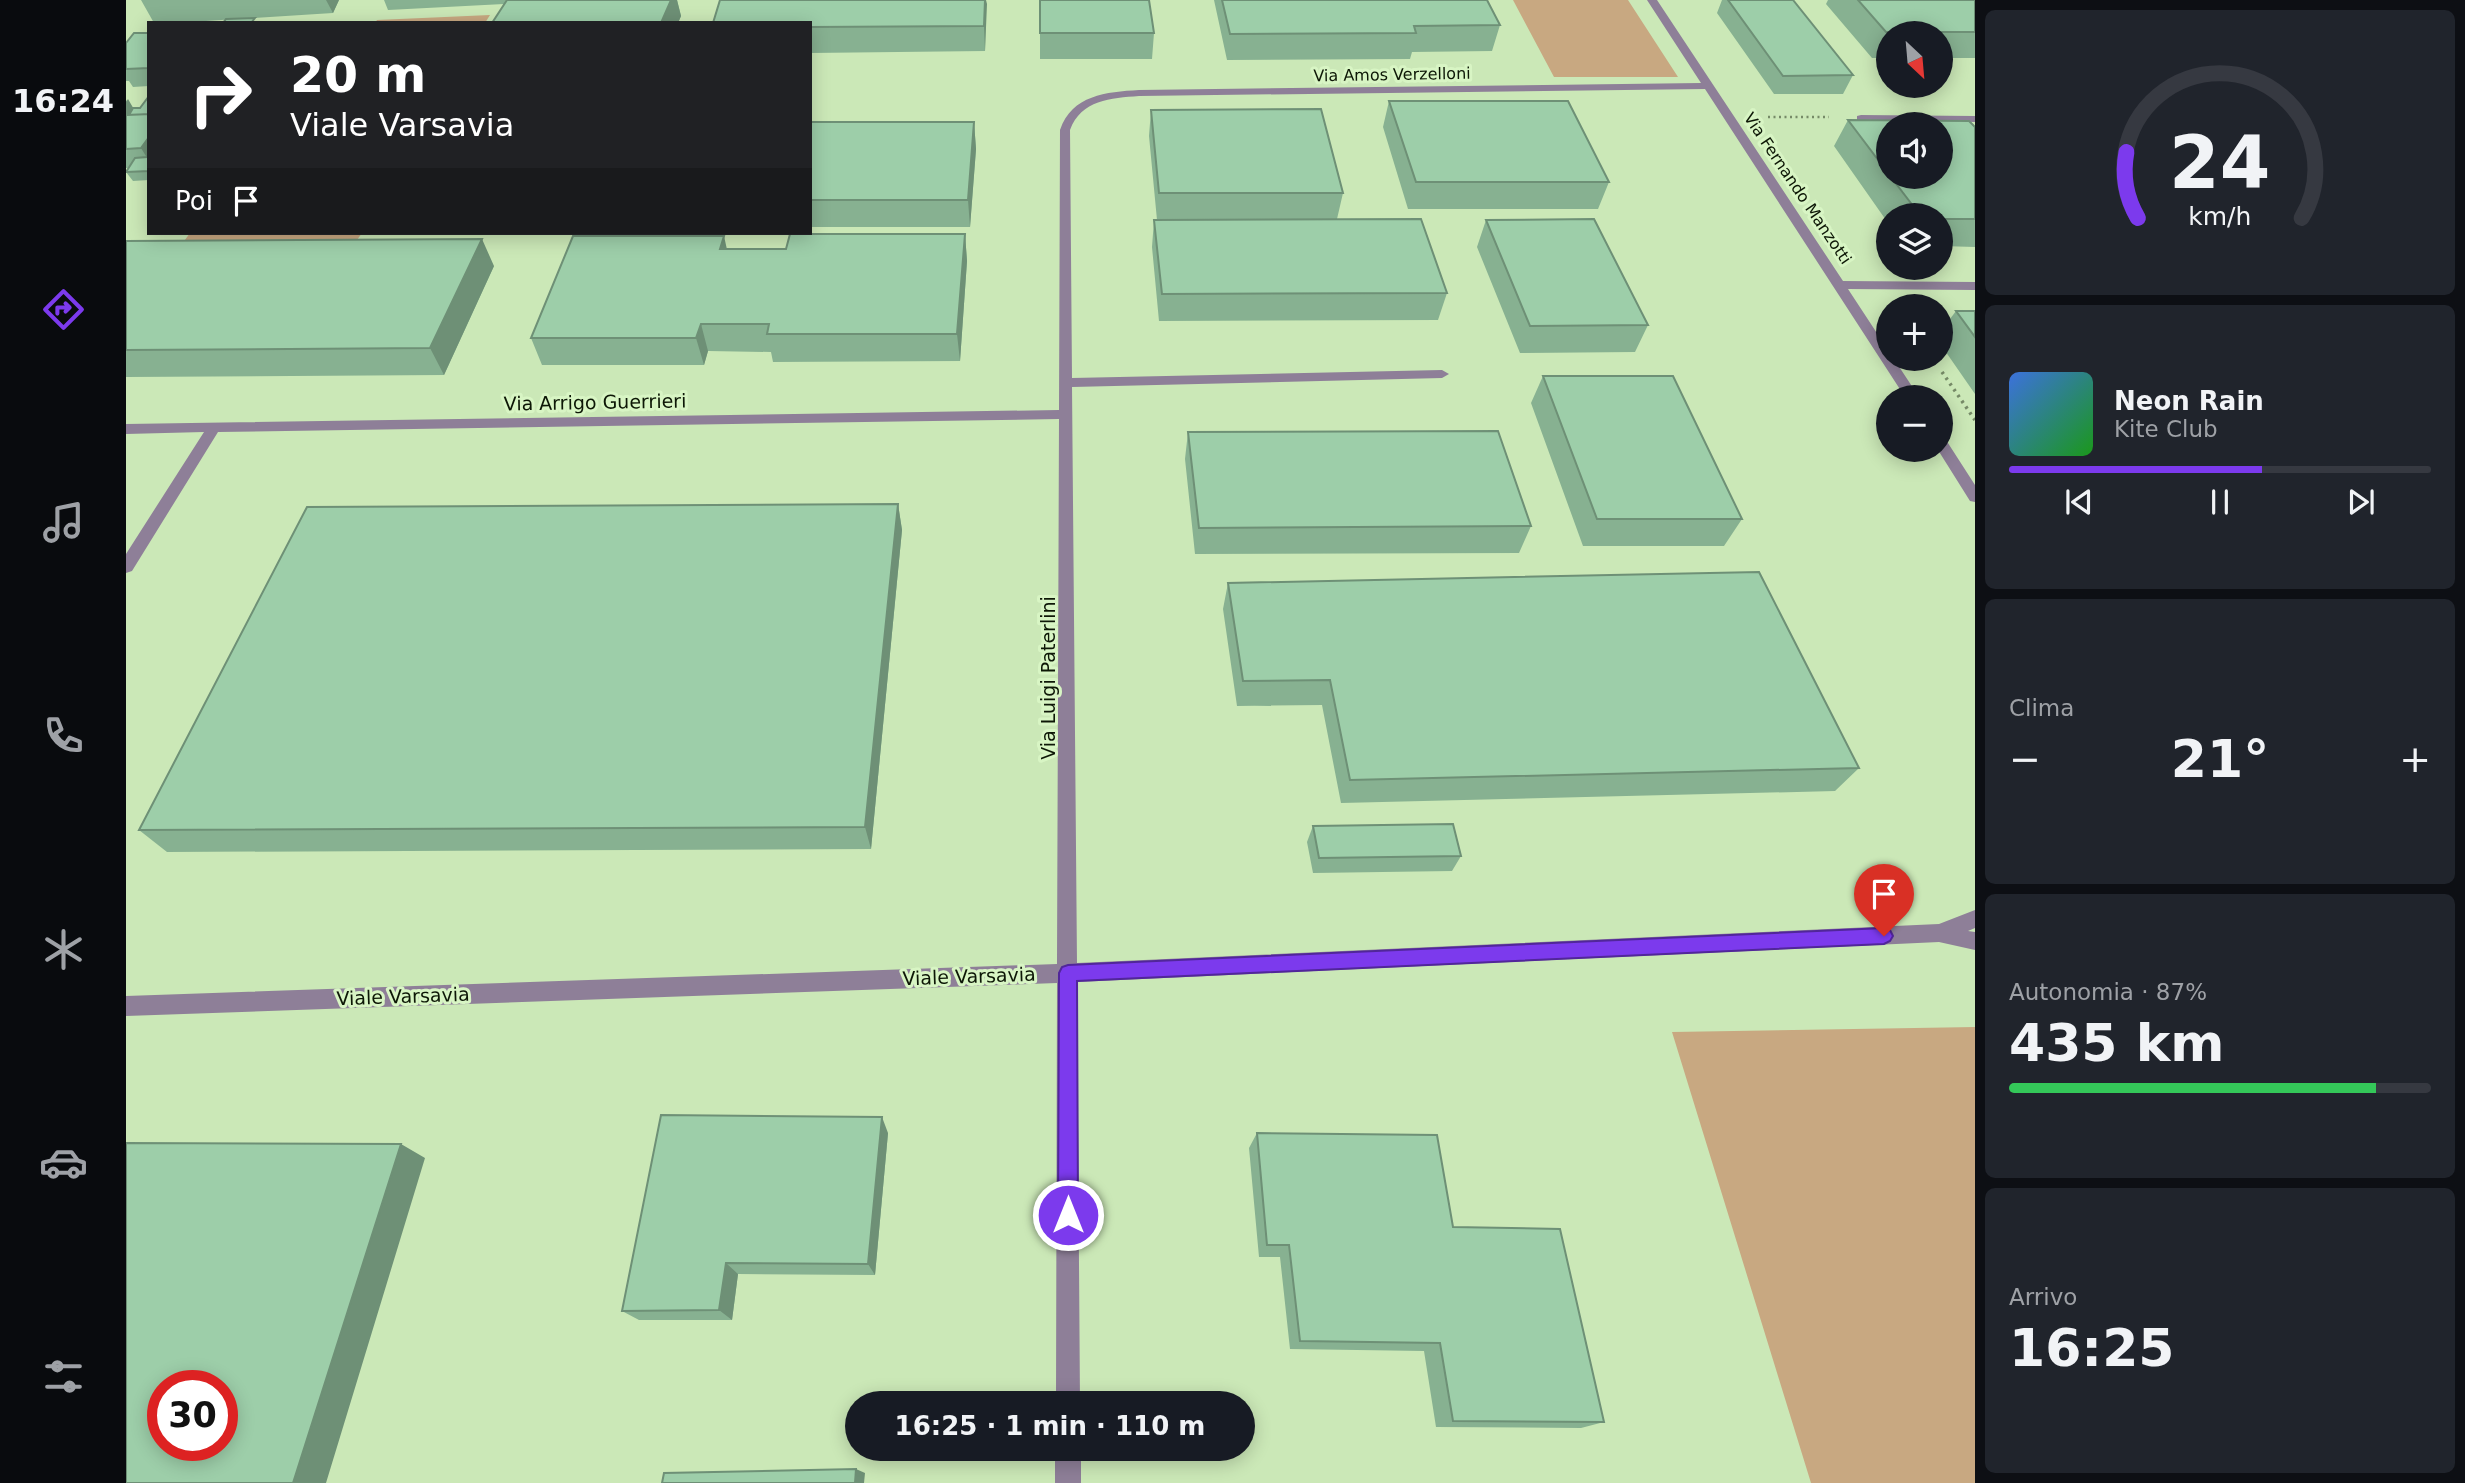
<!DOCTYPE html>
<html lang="it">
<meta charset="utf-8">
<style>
body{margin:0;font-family:"DejaVu Sans",sans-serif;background:#20242c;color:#f1f3f6;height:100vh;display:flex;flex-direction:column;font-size:26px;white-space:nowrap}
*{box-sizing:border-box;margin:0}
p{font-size:23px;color:#9ea1a6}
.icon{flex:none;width:38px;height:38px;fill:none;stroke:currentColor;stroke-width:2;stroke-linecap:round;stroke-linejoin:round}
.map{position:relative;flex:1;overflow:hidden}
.panel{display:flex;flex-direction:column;gap:10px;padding:10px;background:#0d0f14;width:490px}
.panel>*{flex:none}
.top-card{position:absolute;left:21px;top:21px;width:665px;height:214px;border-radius:0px;box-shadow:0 4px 18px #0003;background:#202124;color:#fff;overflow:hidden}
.needle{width:46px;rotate:154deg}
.buttons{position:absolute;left:1750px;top:21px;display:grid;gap:14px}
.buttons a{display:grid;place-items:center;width:77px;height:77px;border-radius:50%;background:#171b24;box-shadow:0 4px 18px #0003;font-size:35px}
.speed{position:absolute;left:21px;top:1370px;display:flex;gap:14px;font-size:35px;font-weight:700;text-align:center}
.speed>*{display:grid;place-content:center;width:91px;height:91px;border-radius:50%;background:#171b24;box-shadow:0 4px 18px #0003;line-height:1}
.speed .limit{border:10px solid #d22;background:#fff;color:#111}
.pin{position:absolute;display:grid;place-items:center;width:60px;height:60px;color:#fff;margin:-72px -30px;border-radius:50% 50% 50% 0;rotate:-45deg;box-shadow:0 0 7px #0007}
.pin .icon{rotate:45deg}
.me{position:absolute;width:77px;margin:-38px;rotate:0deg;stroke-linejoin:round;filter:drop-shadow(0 0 5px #0008)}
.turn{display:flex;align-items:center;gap:24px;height:147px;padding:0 28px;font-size:32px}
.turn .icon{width:91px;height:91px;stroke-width:2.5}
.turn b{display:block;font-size:49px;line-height:60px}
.then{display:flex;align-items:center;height:66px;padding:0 28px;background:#0003;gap:14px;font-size:26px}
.big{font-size:52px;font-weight:600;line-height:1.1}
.panel .card{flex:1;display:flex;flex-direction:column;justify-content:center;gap:10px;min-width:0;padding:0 24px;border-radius:10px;background:#20242c}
.panel .dial{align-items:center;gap:0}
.dial svg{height:182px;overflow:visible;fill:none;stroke:#363941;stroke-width:7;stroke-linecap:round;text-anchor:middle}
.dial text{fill:#f1f3f6;stroke:none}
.song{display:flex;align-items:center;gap:21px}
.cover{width:84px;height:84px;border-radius:10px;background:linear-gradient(135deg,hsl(220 70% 55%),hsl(120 70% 35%))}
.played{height:7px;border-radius:4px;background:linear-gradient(90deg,#7c3aed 60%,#363941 60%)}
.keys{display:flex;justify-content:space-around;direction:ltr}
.heat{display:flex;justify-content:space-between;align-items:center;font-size:38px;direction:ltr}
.charge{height:10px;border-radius:5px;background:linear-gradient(90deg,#34c759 87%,#363941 0)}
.trip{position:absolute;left:719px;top:1391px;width:410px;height:70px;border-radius:35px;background:#171b24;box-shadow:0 4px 18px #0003;font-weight:600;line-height:70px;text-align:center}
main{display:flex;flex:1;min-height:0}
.tab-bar{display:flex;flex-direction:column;width:126px;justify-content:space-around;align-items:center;background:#090b0e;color:#9ea1a6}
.tab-bar .icon{width:49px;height:49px}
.tab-bar .current{color:#7c3aed}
.tab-bar b{font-size:32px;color:#f1f3f6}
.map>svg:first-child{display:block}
.green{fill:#c8a881}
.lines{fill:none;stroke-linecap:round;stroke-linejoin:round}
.path-far1{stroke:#768a67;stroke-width:2.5;stroke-dasharray:2 3.5;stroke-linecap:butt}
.path{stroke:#768a67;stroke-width:3.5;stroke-dasharray:2.5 4.5;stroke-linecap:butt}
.minor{fill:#8e7f98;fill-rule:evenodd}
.wall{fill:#87b191;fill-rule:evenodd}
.shaded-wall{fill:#6e9076}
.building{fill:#9dcea9;stroke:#6e9076;stroke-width:2;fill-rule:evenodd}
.route{fill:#7c3aed;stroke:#51269a;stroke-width:2}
.labels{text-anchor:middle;stroke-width:6;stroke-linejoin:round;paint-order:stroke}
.far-street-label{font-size:16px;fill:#0d1706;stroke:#d8f5c4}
.street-label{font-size:19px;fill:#0d1706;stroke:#d8f5c4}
</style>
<main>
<nav class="tab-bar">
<b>16:24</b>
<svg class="icon current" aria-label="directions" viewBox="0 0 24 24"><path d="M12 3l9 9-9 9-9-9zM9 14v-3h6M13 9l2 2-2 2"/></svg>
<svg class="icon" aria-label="music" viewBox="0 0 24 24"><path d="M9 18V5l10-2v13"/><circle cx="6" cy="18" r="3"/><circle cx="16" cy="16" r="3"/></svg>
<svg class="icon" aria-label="phone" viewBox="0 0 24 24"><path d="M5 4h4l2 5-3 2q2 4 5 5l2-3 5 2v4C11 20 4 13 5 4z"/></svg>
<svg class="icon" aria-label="climate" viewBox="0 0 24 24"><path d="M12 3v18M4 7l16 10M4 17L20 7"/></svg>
<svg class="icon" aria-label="car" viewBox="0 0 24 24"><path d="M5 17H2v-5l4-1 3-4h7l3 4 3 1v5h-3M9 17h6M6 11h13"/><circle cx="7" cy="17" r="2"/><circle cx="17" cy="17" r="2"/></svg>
<svg class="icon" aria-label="filters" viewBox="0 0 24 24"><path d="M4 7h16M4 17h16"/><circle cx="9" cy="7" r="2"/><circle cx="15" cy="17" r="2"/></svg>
</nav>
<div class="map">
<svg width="1849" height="1483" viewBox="0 0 1849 1483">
<rect width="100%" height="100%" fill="#cbe8b7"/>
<!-- green -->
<path class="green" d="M1387 0H1502L1552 77H1428Z
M364 15 359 23H249L251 20Z
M64 233H236L231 240 56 244Z
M1849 1027V1483H1685L1546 1032Z"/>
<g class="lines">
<!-- path-far1 -->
<path class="path-far1" d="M1642 117H1703"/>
<!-- path -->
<path class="path" d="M1816 372 1849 420"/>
<!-- minor -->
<path class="minor" d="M1521 0H1531L1717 281 1849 282V290L1722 289 1762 350V359H1768L1793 397H1779L1579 89 1013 96C985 98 955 100 944 130L946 378 1316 370 1323 374 1316 378 946 387 951 963 1813 924 1849 910V928L1842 931 1849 932V950L1813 942 951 982 954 1404H930L931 983 0 1016V996L931 964 933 419 92 432 6 571 0 573V554L78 432 0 434V424L933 410 934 130C946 95 980 92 1013 90L1575 83Z
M1735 115 1849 116V122L1731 120V116Z
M1815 438 1820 440 1849 485V502L1844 501 1812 450H1815Z
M929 1449H955V1483H929Z"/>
</g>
<!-- wall -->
<path class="wall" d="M15 0H213L207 13 49 23H28Z
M258 0H551L555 16 552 23H366L378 4 262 10Z
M860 0 859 51 684 53V23Z
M914 0 1028 33 1026 59H914Z
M1088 0H1361L1374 25 1366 51 1286 52 1284 59 1101 60Z
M1596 0H1667L1727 75 1717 94H1648L1591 13Z
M1702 0H1849V58H1815V33H1762V58H1746L1700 4Z
M23 33V86L7 87 3 81H0V43Z
M23 96V180L7 181 0 172 3 168H0V100L7 108H14Z
M1263 101 1483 182 1472 209H1282L1257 127Z
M1025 110 1217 193 1211 219 1321 293 1312 320 1033 321 1026 247 1028 220H1031L1023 136Z
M1722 120 1849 127V247L1815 246V215H1762V223L1708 146ZM1762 124 1815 177H1762Z
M684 122H848L850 149 844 227H684Z
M1360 220 1522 325 1509 352 1394 353 1351 247Z
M839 234 841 261 834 361 647 362 645 352 582 351 578 365H416L405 338 601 249H660Z
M0 241 368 266 318 375 0 377Z
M1830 311H1849V394L1815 345V331Z
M1417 376 1616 519 1598 546H1457L1405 403Z
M1062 432 1405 526 1393 553 1069 554 1059 459Z
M772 504 776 530 745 849 41 852 13 830Z
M1102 583 1733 768 1709 791 1215 803 1196 705 1111 706 1097 609Z
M1187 826 1335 856 1326 871 1187 873 1181 842Z
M762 1133 749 1275 612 1274 606 1320H513L496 1311Z
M1131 1133 1327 1227 1478 1422 1455 1428 1310 1427 1298 1351 1164 1349 1154 1257H1133L1123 1148Z"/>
<!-- shaded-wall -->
<path class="shaded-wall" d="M200 0H213L207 13Z
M545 0H551L555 16 552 23H535Z
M859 0H860L861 4 859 51 858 26Z
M2 99 13 118 0 124V102Z
M848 122 850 149 844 227 842 200Z
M23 137V161L15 148Z
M839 234 841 261 834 361 831 334Z
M598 236 604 263 594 249Z
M356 239 368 266 318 375 304 348Z
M575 324 582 351 578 365 570 338Z
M772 504 776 530 745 849 739 827Z
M756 1117 762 1133 749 1275 742 1264Z
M275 1144 299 1158 200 1483H167Z
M600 1263 612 1274 606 1320 593 1310Z
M730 1469 739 1473 738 1483H729Z"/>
<!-- building -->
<path class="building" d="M381 0H545L535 23H366Z
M594 0H859L858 26 684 27V23H587Z
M914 0H1023L1028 33H914Z
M1096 0H1361L1374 25 1288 26 1290 33 1104 34Z
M1602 0H1667L1727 75 1657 76Z
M1732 0H1849V32H1760Z
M129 18 125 23H97L100 19Z
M8 33H23V68L0 69V43Z
M23 96V114L3 115 7 108H14Z
M1263 101H1442L1483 182H1290Z
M1195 109 1217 193H1033L1025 110Z
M23 114V137L15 148 0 149V115Z
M1722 120 1843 121 1849 127V219H1815V215H1794L1765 177H1815V124H1762V173Z
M684 122H848L842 200H684Z
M23 154V171L0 172 9 158 21 157Z
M1295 219 1321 293 1036 294 1028 220Z
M1468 219 1522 325 1404 326 1360 220Z
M664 234H839L831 334H641L643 324H575L570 338H405L447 236H598L594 249H660Z
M356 239 304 348 0 350V241Z
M1830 311H1849V337Z
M1417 376H1547L1616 519H1471Z
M1372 431 1405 526 1073 528 1062 432Z
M772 504 739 827 13 830 181 507Z
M1633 572 1733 768 1224 780 1204 680 1117 681 1102 583Z
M1327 824 1335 856 1193 858 1187 826Z
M535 1115 756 1117 742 1264 600 1263 593 1310 496 1311Z
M1131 1133 1311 1135 1327 1227 1434 1229 1478 1422 1327 1421 1314 1343 1174 1341 1163 1245H1141Z
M0 1143 275 1144 167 1483H0ZM37 1386H96V1446H37Z
M730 1469 729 1483H536L538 1473Z"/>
<!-- route -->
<path class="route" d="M1758 928 1764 930 1767 936 1764 941 1758 944 951 981 952 1215 949 1222 942 1225 935 1222 932 1215 933 973 936 967 942 965Z"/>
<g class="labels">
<!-- far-street labels -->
<g class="far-street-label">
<text transform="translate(1266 74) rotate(-1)" y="6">Via Amos Verzelloni</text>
<text transform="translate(1672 188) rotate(56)" y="6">Via Fernando Manzotti</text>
</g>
<!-- street labels -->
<g class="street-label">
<text transform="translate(469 402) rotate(-1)" y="7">Via Arrigo Guerrieri</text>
<text transform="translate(922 678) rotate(-90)" y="7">Via Luigi Paterlini</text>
<text transform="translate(843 976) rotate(-2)" y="7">Viale Varsavia</text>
<text transform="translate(277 996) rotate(-2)" y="7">Viale Varsavia</text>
</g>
</g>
</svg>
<div class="buttons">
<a><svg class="needle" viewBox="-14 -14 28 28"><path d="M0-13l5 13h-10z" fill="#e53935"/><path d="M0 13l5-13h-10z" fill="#9ea1a6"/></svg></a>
<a><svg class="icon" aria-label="sound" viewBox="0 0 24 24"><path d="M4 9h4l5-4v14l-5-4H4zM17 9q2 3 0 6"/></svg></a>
<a><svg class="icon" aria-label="layers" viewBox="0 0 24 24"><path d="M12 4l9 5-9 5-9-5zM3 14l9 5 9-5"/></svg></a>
<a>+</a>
<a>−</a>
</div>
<div class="speed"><div class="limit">30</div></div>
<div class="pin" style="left:1758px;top:936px;background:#d93025"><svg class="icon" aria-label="arrive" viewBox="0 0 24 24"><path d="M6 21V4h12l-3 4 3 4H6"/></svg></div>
<svg class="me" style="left:942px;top:1215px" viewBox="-20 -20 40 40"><circle r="17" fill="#7c3aed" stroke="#fff" stroke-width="3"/><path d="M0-11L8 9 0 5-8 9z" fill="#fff"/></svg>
<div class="trip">16:25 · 1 min · 110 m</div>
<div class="top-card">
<div class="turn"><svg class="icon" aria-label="right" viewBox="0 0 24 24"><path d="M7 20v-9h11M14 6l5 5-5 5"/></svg><div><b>20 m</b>Viale Varsavia</div></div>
<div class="then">Poi<svg class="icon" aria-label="arrive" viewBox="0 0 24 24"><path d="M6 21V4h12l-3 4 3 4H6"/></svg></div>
</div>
</div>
<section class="panel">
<div class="card dial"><svg viewBox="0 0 100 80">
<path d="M14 69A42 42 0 1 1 86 69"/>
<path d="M14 69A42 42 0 0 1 9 40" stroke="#7c3aed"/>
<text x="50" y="56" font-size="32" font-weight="700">24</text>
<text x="50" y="72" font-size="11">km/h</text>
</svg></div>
<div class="card">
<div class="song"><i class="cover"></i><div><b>Neon Rain</b><p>Kite Club</p></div></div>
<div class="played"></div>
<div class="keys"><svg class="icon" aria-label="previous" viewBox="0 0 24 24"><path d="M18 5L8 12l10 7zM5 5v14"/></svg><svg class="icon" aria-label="pause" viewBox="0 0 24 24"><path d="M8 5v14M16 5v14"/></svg><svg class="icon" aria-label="next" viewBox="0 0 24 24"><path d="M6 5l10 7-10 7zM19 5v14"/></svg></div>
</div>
<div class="card"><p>Clima</p>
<div class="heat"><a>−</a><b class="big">21°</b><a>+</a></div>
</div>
<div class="card"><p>Autonomia · 87%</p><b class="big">435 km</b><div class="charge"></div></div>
<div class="card"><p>Arrivo</p><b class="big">16:25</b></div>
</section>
</main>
